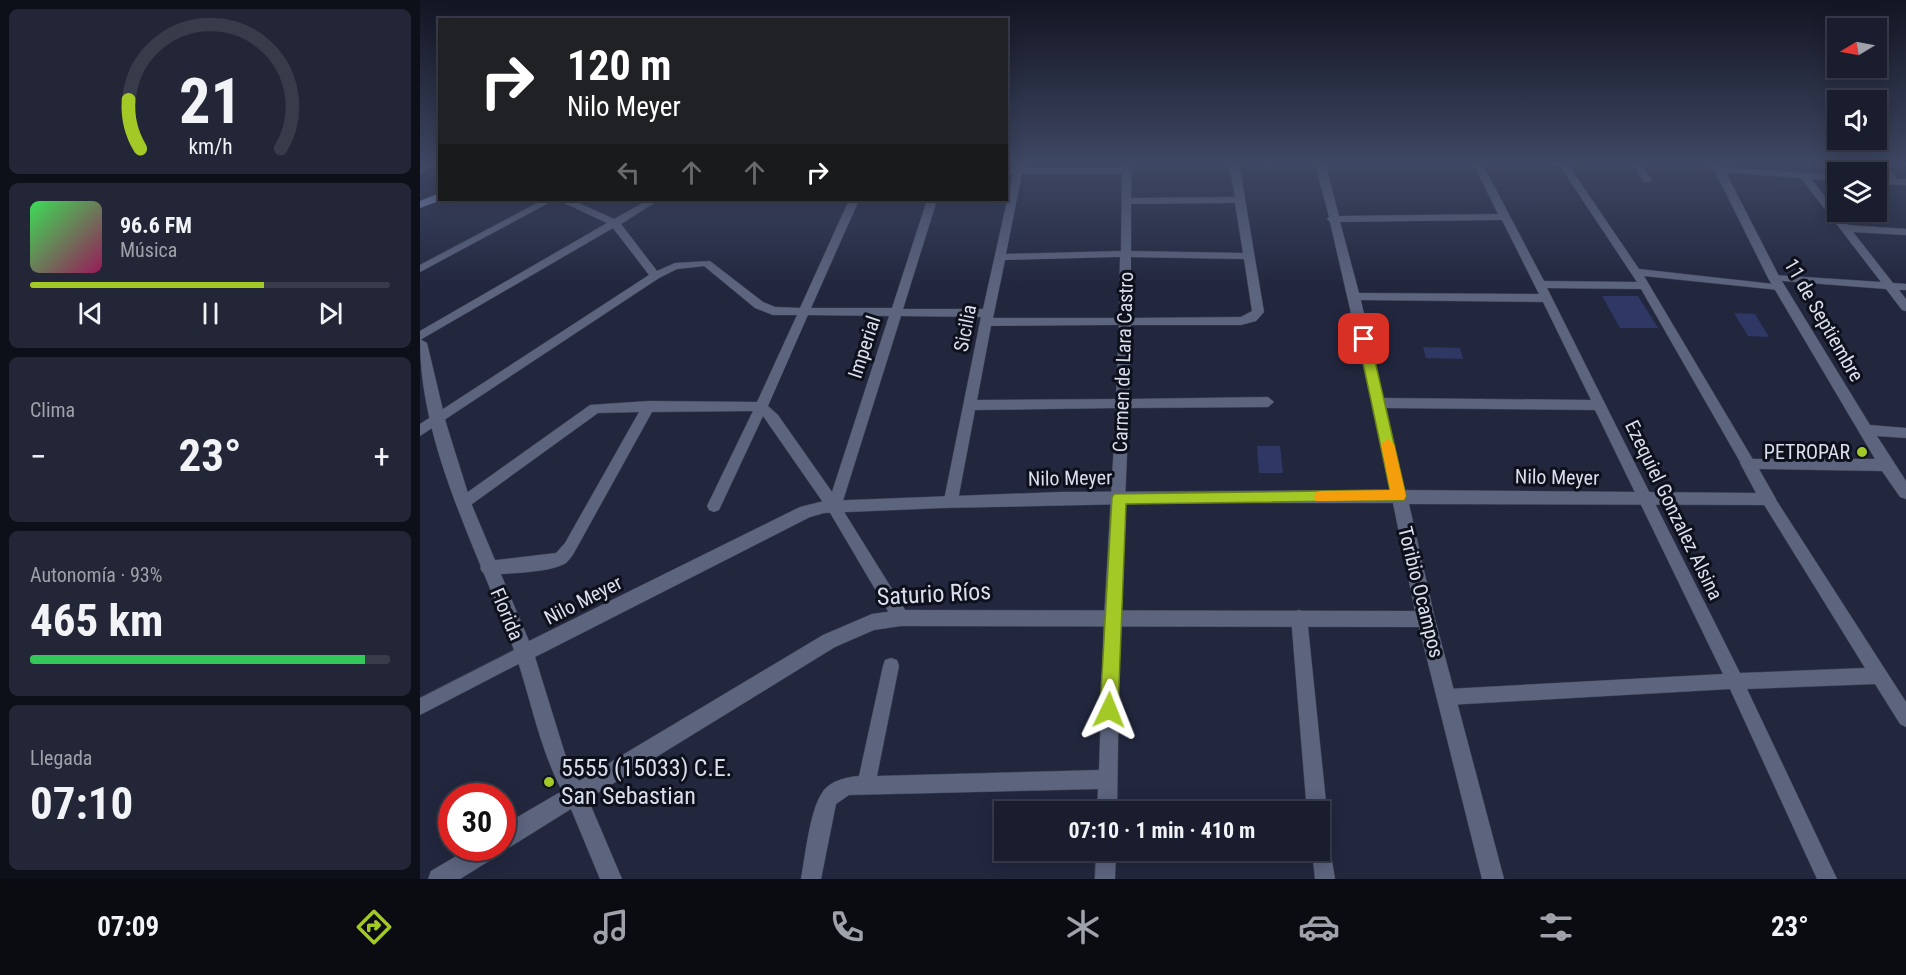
<!DOCTYPE html>
<html lang="es">
<meta charset="utf-8">
<style>
body{margin:0;font-family:"Roboto Condensed",sans-serif;background:#232636;color:#f1f3f6;height:100vh;display:flex;flex-direction:column;font-size:22px;white-space:nowrap}
*{box-sizing:border-box;margin:0}
p{font-size:20px;color:#9fa2aa}
.icon{flex:none;width:33px;height:33px;fill:none;stroke:currentColor;stroke-width:2;stroke-linecap:round;stroke-linejoin:round}
.map{position:relative;flex:1;overflow:hidden}
.details{display:flex;flex-direction:column;gap:9px;padding:9px;background:#0e1019;width:420px}
.details>*{flex:none}
.top-card{position:absolute;left:18px;top:18px;width:570px;height:183px;border-radius:0px;box-shadow:0 3px 15px #0003,0 0 0 2px #383b4a;background:#202124;color:#fff;overflow:hidden}
.needle{width:39px;rotate:260deg}
.buttons{position:absolute;left:1407px;top:18px;display:grid;gap:12px}
.buttons a{display:grid;place-items:center;width:60px;height:60px;border-radius:0px;background:#1a1d2e;box-shadow:0 3px 15px #0003,0 0 0 2px #383b4a;font-size:30px}
.speed{position:absolute;left:18px;top:783px;display:flex;gap:12px;font-size:30px;font-weight:700;text-align:center}
.speed>*{display:grid;place-content:center;width:78px;height:78px;border-radius:50%;background:#1a1d2e;box-shadow:0 3px 15px #0003,0 0 0 2px #383b4a;line-height:1}
.speed .limit{border:9px solid #d22;background:#fff;color:#111}
.pin{position:absolute;display:grid;place-items:center;width:51px;height:51px;color:#fff;margin:-26px;border-radius:12px;box-shadow:0 3px 9px #0006}
.me{position:absolute;width:66px;margin:-33px;rotate:2deg;stroke-linejoin:round;filter:drop-shadow(0 0 4px #0008)}
.turn{display:flex;align-items:center;gap:21px;height:126px;padding:0 30px;font-size:27px}
.turn .icon{width:78px;height:78px;stroke-width:2.5}
.turn b{display:block;font-size:42px;line-height:51px}
.lanes{display:flex;align-items:center;height:57px;padding:0 30px;background:#0003;justify-content:center;gap:30px;direction:ltr}
.lanes .off{opacity:.35}
.big{font-size:45px;font-weight:700;line-height:1.1}
.details .tile{flex:1;display:flex;flex-direction:column;justify-content:center;gap:9px;min-width:0;padding:0 21px;border-radius:9px;background:#232636}
.details .dial{align-items:center;gap:0}
.dial svg{height:156px;overflow:visible;fill:none;stroke:#383b4a;stroke-width:7;stroke-linecap:round;text-anchor:middle}
.dial text{fill:#f1f3f6;stroke:none}
.song{display:flex;align-items:center;gap:18px}
.cover{width:72px;height:72px;border-radius:9px;background:linear-gradient(135deg,hsl(130 70% 55%),hsl(330 70% 35%))}
.played{height:6px;border-radius:3px;background:linear-gradient(90deg,#a3c927 65%,#383b4a 65%)}
.keys{display:flex;justify-content:space-around;direction:ltr}
.heat{display:flex;justify-content:space-between;align-items:center;font-size:33px;direction:ltr}
.charge{height:9px;border-radius:4px;background:linear-gradient(90deg,#34c759 93%,#383b4a 0)}
.trip{position:absolute;left:574px;top:801px;width:336px;height:60px;border-radius:0px;background:#1a1d2e;box-shadow:0 3px 15px #0003,0 0 0 2px #383b4a;font-weight:700;line-height:60px;text-align:center}
.dock{display:flex;height:96px;justify-content:space-around;align-items:center;background:#0a0c12;color:#9fa2aa}
.dock .icon{width:42px;height:42px}
.dock .active{color:#a3c927}
.dock b{font-size:27px;color:#f1f3f6}
main{display:flex;flex:1;min-height:0}
.map>svg:first-child{display:block}
.green{fill:#2f3865}
.lines{fill:none;stroke-linecap:round;stroke-linejoin:round}
.minor-casing{stroke:#3d4255;stroke-width:1}
.tertiary-casing{stroke:#3d4255;stroke-width:1}
.primary-casing{stroke:#3d4255;stroke-width:1}
.minor{fill:#5c647e;fill-rule:evenodd}
.tertiary{fill:#5c647e;fill-rule:evenodd}
.primary{fill:#8795c6;fill-rule:evenodd}
.route{fill:#a3c927;stroke:#6a8319;stroke-width:1.5}
.slow{fill:#f59e0b}
.poi-dot{fill:#a3c927;stroke:#0e111b;stroke-width:2}
.labels{text-anchor:middle;stroke-width:6;stroke-linejoin:round;paint-order:stroke}
.street-label{font-size:20px;fill:#dadfee;stroke:#0e111b}
.poi-label{font-size:20px;fill:#dadfee;stroke:#0e111b;text-anchor:end}
.near-street-label{font-size:24px;fill:#dadfee;stroke:#0e111b}
.near-poi-label{font-size:24px;fill:#dadfee;stroke:#0e111b;text-anchor:start}
</style>
<main>
<section class="details">
<div class="tile dial"><svg viewBox="0 0 100 80">
<path d="M14 69A42 42 0 1 1 86 69"/>
<path d="M14 69A42 42 0 0 1 8 44" stroke="#a3c927"/>
<text x="50" y="56" font-size="32" font-weight="700">21</text>
<text x="50" y="72" font-size="11">km/h</text>
</svg></div>
<div class="tile">
<div class="song"><i class="cover"></i><div><b>96.6 FM</b><p>Música</p></div></div>
<div class="played"></div>
<div class="keys"><svg class="icon" aria-label="previous" viewBox="0 0 24 24"><path d="M18 5L8 12l10 7zM5 5v14"/></svg><svg class="icon" aria-label="pause" viewBox="0 0 24 24"><path d="M8 5v14M16 5v14"/></svg><svg class="icon" aria-label="next" viewBox="0 0 24 24"><path d="M6 5l10 7-10 7zM19 5v14"/></svg></div>
</div>
<div class="tile"><p>Clima</p>
<div class="heat"><a>−</a><b class="big">23°</b><a>+</a></div>
</div>
<div class="tile"><p>Autonomía · 93%</p><b class="big">465 km</b><div class="charge"></div></div>
<div class="tile"><p>Llegada</p><b class="big">07:10</b></div>
</section>
<div class="map">
<svg width="1486" height="879" viewBox="0 0 1486 879">
<rect width="100%" height="100%" fill="#22273e"/>
<!-- green -->
<path class="green" d="M1182 296H1218L1238 328H1200Z
M1314 313 1335 314 1349 337 1328 336Z
M1003 347 1040 348 1043 359 1006 358Z
M837 446H860L863 473H839Z"/>
<g class="lines">
<!-- minor casing -->
<g class="minor-casing">
<path id="minor" d="M595 163H605L604 168H702V163H712L711 198 815 197 809 163H819L844 312 836 321 821 325H711L709 399 848 397 854 402 848 407 709 408 700 618 697 812H677L678 789 429 795 416 804 401 879H381C385 857 390 810 402 793 409 781 426 777 439 776L463 666 465 660 471 658 477 660 479 666 457 776 679 770 684 618 696 408 555 410 538 500 536 504H526L524 500 561 317 481 316 421 507 487 613 489 618 487 623 481 625 475 623 409 511 343 416 299 510 294 512 289 510 287 506 333 411 232 412 155 551C153 555 149 560 146 563 130 573 88 573 68 575L63 573 60 568 63 563 68 561 136 553 145 543 219 412 178 413 48 507H38L36 503 38 499 170 405 229 401 337 402 377 315H353L335 308 284 266 257 269 239 278 0 436V424L229 275 193 228 0 340V331L187 223 142 202 140 200H152L194 219 228 200H239L201 224 237 271 255 263 290 261 343 302 355 307 380 308 429 200H439L391 308H472L507 200H517L483 309H563L593 174H586V168H594ZM602 174H702L701 251 586 254ZM815 203 823 253 711 251V204ZM700 257 699 318H573L585 260ZM711 257 824 259 832 311 821 317 711 318ZM388 315 469 316 412 492 358 415 348 406ZM699 325 696 399 557 400 571 326Z
M895 163H905L919 216 1078 214 1053 163H1062L1124 281 1217 282 1138 163H1147L1219 269 1363 285V289L1359 290 1224 276 1335 463 1333 467H1323L1221 289 1127 288 1320 673 1445 668 1343 503 1341 499 1343 495H1353L1486 702V727L1480 724 1455 684 1327 689 1417 879H1397L1310 689 1028 705 1022 703 1019 697 1022 691 1028 689 1303 674 1175 410 966 408 986 496 984 500H974L910 222 907 219 909 217ZM1082 220 1119 294 939 293 920 222ZM941 300 1123 302 1171 400 963 398Z
M1212 163H1221L1232 180 1230 182H1224Z
M1454 163H1463L1477 179H1486V185L1456 184V178H1466Z
M1300 167 1418 175V181L1391 179 1428 225 1486 229V235L1433 232 1473 283 1486 284V290H1479L1486 299V311L1482 310 1466 289 1350 280 1348 278 1354 275 1461 282 1381 178 1297 172V168Z
M123 200H134L0 272V265Z
M879 610 885 612 887 617 907 812 904 819 900 820V812H887L871 617 873 612Z
M104 645 110 648 112 653 110 658 0 715V698Z
M900 827 907 830 915 879H895L892 850H900Z
M676 850H696L695 879H675Z"/>
</g>
<!-- tertiary casing -->
<g class="tertiary-casing">
<path id="tertiary" d="M3 163H15L0 174V166Z
M1291 163H1301L1360 278 1450 425 1486 428V438L1457 436 1486 481V499L1480 497 1462 471 1339 469 1356 499 1354 503 1348 505 989 504 1015 619 1084 879H1062L999 627 481 626 454 630 415 647 168 799 202 879H180L151 809 90 847 80 849 77 856 40 879H8L11 871 50 848H82V826L142 791C119 747 111 699 95 653 59 551 0 448 0 339L7 343 26 423 51 503 109 641 380 507 404 501 640 492 979 490 1336 493 1320 463 1323 459H1455L1348 278ZM758 503H973L995 611 481 610 452 614 403 635 159 781 145 754 115 657 390 517 404 513 522 508Z"/>
</g>
<!-- primary casing -->
<g class="primary-casing">
<path id="primary" d="M20 193 21 200 0 208V201Z"/>
</g>
<!-- minor -->
<use href="#minor" class="minor"/>
<!-- tertiary -->
<use href="#tertiary" class="tertiary"/>
<!-- primary -->
<use href="#primary" class="primary"/>
</g>
<!-- sky -->
<linearGradient id="sky" x2="0" y2="1"><stop stop-color="#131522"/><stop offset="0.57" stop-color="#3e4763"/><stop offset="1" stop-color="#3e4763" stop-opacity="0"/></linearGradient>
<rect width="1486" height="287" fill="url(#sky)"/>
<!-- route -->
<path class="route" d="M944 335 950 339 986 496 984 500 706 504 698 710 695 716 689 718 683 716 680 710 692 498 694 494 970 490 938 339Z"/>
<!-- slow -->
<path class="slow" d="M968 439 974 444 986 496 984 500 896 501 894 497 896 492 901 491 970 490 961 444Z"/>
<!-- markers -->
<g class="poi-dot">
<circle cx="1442" cy="452" r="6"/>
<circle cx="129" cy="782" r="6"/>
</g>
<g class="labels">
<!-- street labels -->
<g class="street-label">
<text transform="translate(1404 320) rotate(60)" y="7">11 de Septiembre</text>
<text transform="translate(545 328) rotate(-79)" y="7">Sicilia</text>
<text transform="translate(444 347) rotate(-72)" y="7">Imperial</text>
<text transform="translate(703 362) rotate(-88)" y="7">Carmen de Lara Castro</text>
<text transform="translate(1137 477) rotate(1)" y="7">Nilo Meyer</text>
<text transform="translate(650 478) rotate(-1)" y="7">Nilo Meyer</text>
<text transform="translate(1254 510) rotate(64)" y="7">Ezequiel Gonzalez Alsina</text>
<text transform="translate(1001 592) rotate(76)" y="7">Toribio Ocampos</text>
<text transform="translate(163 600) rotate(-27)" y="7">Nilo Meyer</text>
<text transform="translate(87 614) rotate(67)" y="7">Florida</text>
</g>
<!-- poi labels -->
<g class="poi-label">
<text x="1430" y="459">PETROPAR</text>
</g>
<!-- near-street labels -->
<g class="near-street-label">
<text transform="translate(514 594) rotate(-3)" y="8">Saturio Ríos</text>
</g>
<!-- near-poi labels -->
<g class="near-poi-label">
<text x="141" y="776">5555 (15033) C.E.<tspan x="141" dy="28">San Sebastian</tspan></text>
</g>
</g>
</svg>
<div class="buttons">
<a><svg class="needle" viewBox="-14 -14 28 28"><path d="M0-13l5 13h-10z" fill="#e53935"/><path d="M0 13l5-13h-10z" fill="#9fa2aa"/></svg></a>
<a><svg class="icon" aria-label="sound" viewBox="0 0 24 24"><path d="M4 9h4l5-4v14l-5-4H4zM17 9q2 3 0 6"/></svg></a>
<a><svg class="icon" aria-label="layers" viewBox="0 0 24 24"><path d="M12 4l9 5-9 5-9-5zM3 14l9 5 9-5"/></svg></a>
</div>
<div class="speed"><div class="limit">30</div></div>
<div class="pin" style="left:944px;top:339px;background:#d93025"><svg class="icon" aria-label="arrive" viewBox="0 0 24 24"><path d="M6 21V4h12l-3 4 3 4H6"/></svg></div>
<svg class="me" style="left:689px;top:710px" viewBox="-20 -20 40 40"><path d="M0-17L14 15 0 8-14 15z" fill="#a3c927" stroke="#fff" stroke-width="4"/></svg>
<div class="trip">07:10 · 1 min · 410 m</div>
<div class="top-card">
<div class="turn"><svg class="icon" aria-label="right" viewBox="0 0 24 24"><path d="M7 20v-9h11M14 6l5 5-5 5"/></svg><div><b>120 m</b>Nilo Meyer</div></div>
<div class="lanes"><svg class="icon off" aria-label="left" viewBox="0 0 24 24"><path d="M17 20v-9H6M10 6l-5 5 5 5"/></svg><svg class="icon off" aria-label="ahead" viewBox="0 0 24 24"><path d="M12 20V5M6 11l6-6 6 6"/></svg><svg class="icon off" aria-label="ahead" viewBox="0 0 24 24"><path d="M12 20V5M6 11l6-6 6 6"/></svg><svg class="icon" aria-label="right" viewBox="0 0 24 24"><path d="M7 20v-9h11M14 6l5 5-5 5"/></svg></div>
</div>
</div>
</main>
<nav class="dock">
<b>07:09</b>
<svg class="icon active" aria-label="directions" viewBox="0 0 24 24"><path d="M12 3l9 9-9 9-9-9zM9 14v-3h6M13 9l2 2-2 2"/></svg>
<svg class="icon" aria-label="music" viewBox="0 0 24 24"><path d="M9 18V5l10-2v13"/><circle cx="6" cy="18" r="3"/><circle cx="16" cy="16" r="3"/></svg>
<svg class="icon" aria-label="phone" viewBox="0 0 24 24"><path d="M5 4h4l2 5-3 2q2 4 5 5l2-3 5 2v4C11 20 4 13 5 4z"/></svg>
<svg class="icon" aria-label="climate" viewBox="0 0 24 24"><path d="M12 3v18M4 7l16 10M4 17L20 7"/></svg>
<svg class="icon" aria-label="car" viewBox="0 0 24 24"><path d="M5 17H2v-5l4-1 3-4h7l3 4 3 1v5h-3M9 17h6M6 11h13"/><circle cx="7" cy="17" r="2"/><circle cx="17" cy="17" r="2"/></svg>
<svg class="icon" aria-label="filters" viewBox="0 0 24 24"><path d="M4 7h16M4 17h16"/><circle cx="9" cy="7" r="2"/><circle cx="15" cy="17" r="2"/></svg>
<b>23°</b>
</nav>
